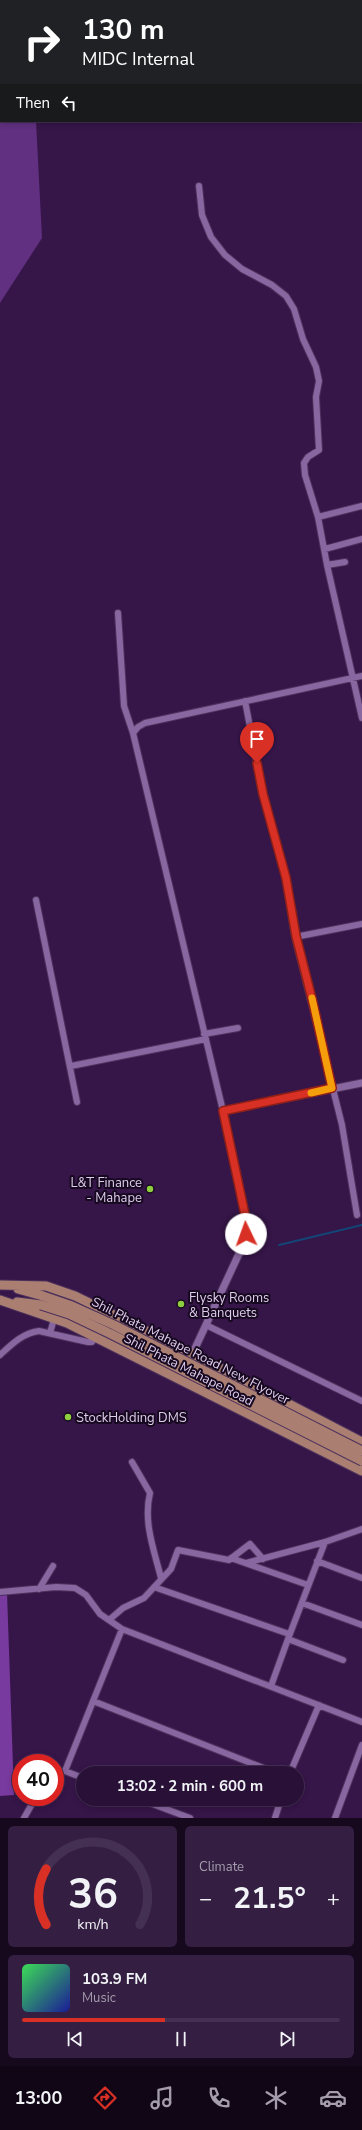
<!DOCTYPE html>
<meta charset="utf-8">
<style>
body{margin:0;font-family:"Nunito Sans",sans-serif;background:#341e42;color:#f1f3f6;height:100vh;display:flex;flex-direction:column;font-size:15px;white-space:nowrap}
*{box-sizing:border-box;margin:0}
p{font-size:13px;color:#a59dad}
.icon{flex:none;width:22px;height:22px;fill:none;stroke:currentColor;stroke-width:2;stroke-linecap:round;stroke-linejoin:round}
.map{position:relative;height:1818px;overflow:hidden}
.panel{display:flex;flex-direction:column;gap:8px;padding:8px;background:#16091e;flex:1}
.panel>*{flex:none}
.top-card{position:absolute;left:0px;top:0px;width:362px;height:122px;box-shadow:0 2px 6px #0003,0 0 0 1px #443052;background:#202124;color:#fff;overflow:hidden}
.speed{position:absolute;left:12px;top:1754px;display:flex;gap:8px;font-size:20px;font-weight:700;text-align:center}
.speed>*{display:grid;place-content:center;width:52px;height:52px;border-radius:50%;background:#281037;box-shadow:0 2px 6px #0003,0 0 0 1px #443052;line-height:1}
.speed .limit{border:6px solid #d22;background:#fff;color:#111}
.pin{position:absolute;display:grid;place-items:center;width:34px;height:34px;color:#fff;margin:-41px -17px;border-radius:50% 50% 50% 0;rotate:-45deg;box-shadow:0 0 4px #0007}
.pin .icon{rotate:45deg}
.me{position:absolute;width:44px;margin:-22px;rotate:357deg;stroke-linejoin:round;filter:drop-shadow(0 0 3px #0008)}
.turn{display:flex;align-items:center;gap:14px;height:84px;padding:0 16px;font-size:18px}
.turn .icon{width:52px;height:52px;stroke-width:2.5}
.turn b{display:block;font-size:28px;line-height:34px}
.then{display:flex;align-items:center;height:38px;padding:0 16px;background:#0003;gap:8px;font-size:15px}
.big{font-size:30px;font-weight:700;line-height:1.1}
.panel .tile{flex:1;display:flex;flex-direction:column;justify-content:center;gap:6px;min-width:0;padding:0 14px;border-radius:6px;background:#341e42}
.panel .dial{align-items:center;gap:0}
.dial svg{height:104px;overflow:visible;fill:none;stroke:#443052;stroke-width:7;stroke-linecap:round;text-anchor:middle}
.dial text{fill:#f1f3f6;stroke:none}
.song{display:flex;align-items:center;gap:12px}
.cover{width:48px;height:48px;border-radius:6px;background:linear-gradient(135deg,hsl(130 70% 55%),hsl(240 70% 35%))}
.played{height:4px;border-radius:2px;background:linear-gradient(90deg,#d93025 45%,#443052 45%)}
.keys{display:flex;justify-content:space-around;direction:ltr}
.heat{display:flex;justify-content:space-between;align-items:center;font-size:22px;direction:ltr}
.panel .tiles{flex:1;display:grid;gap:8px;grid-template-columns:1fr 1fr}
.tile:last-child{grid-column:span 2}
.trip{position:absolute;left:76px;top:1766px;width:228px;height:40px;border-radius:20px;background:#281037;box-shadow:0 2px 6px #0003,0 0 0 1px #443052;font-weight:700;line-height:40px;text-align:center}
.tabs{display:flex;height:64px;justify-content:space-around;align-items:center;background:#100616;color:#a59dad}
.tabs .icon{width:28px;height:28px}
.tabs .current{color:#d93025}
.tabs b{font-size:18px;color:#f1f3f6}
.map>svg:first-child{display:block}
.green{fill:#613080}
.forest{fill:#793a9f}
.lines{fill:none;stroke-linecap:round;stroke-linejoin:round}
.stream{stroke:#124676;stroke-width:2}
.minor-casing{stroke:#4c315c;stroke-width:8}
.tertiary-casing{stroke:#4c315c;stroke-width:9}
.primary-casing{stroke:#4c315c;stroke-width:11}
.minor{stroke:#8866a0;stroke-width:6}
.tertiary{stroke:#8866a0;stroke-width:7}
.primary{stroke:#aa7f72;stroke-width:9}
.primary-bridge-casing{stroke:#4c315c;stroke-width:11;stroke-linecap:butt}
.primary-bridge{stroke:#aa7f72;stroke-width:9}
.route-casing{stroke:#8d1f18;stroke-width:10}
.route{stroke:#d93025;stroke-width:7}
.slow{stroke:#f59e0b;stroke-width:7}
.poi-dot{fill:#8fcd41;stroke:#16091f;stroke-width:1.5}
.labels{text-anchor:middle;stroke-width:4;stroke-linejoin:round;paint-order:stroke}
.poi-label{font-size:13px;fill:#dfcded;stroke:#16091f;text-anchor:start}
.street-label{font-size:13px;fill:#dfcded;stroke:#16091f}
</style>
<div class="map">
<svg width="362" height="1818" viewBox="0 0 362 1818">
<rect width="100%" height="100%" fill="#361549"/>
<!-- green -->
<path class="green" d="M0 0H31L1 1V121H36L42 238 0 303Z"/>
<!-- forest -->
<path class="forest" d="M0 1592 7 1593 14 1795 0 1796Z"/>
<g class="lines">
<!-- stream -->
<path class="stream" d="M279 1245 362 1225"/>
<!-- minor casing -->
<g class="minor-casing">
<path id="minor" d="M53 0 54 1
M199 186 202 215 211 237 225 255 242 269 272 285 286 296 294 309 303 339 316 367 319 381 316 397 319 450 308 457 304 463 305 475 318 517 327 565 362 718
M318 517 362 506
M325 549 362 539
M327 565 345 562
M118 613 124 706 133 733
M245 701 263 794 286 878 295 937 342 1125 357 1215
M36 900 77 1102
M295 937 362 924
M204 1034 238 1028
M71 1066 206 1039
M223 1111 133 733 138 727 145 723 362 676
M206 1325 362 1401
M50 1333 54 1319
M0 1355C12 1344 23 1333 39 1331L88 1342H92L97 1335
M132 1462 150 1493C143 1522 154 1550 161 1578
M325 1542 288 1639 343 1660
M231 1558 308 1585
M317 1561 362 1578
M246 1563 325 1542 362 1529
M154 1587 289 1634
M39 1589 53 1566
M0 1592 56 1587 75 1588 86 1595 100 1614 122 1629 362 1722
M302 1603 362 1625
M109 1620 123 1608 144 1598 171 1569 178 1550 229 1560 250 1544 263 1559
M271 1686 288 1639
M93 1701 276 1773
M65 1771 83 1778
M55 1773 65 1771 122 1629
M290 1773 319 1705
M139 1799 190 1818
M24 1818 36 1797
M275 1818 281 1799
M335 1818 362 1745"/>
</g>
<!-- tertiary casing -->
<g class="tertiary-casing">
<path id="tertiary" d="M191 1357 244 1243 247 1224 223 1111 362 1083"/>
</g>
<!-- primary casing -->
<g class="primary-casing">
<path id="primary" d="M0 1285 46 1286 75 1296 193 1354 362 1442
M18 1289 43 1296
M0 1300 67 1323 362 1471
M17 1302 41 1305"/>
</g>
<!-- minor -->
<use href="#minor" class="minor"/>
<!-- tertiary -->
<use href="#tertiary" class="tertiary"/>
<!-- primary -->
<use href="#primary" class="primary"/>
<!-- primary-bridge casing -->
<g class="primary-bridge-casing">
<path id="primary-bridge" d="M43 1296 72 1306 114 1325 362 1451
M41 1305 69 1314 111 1334 362 1461"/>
</g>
<!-- primary-bridge -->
<use href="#primary-bridge" class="primary-bridge"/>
</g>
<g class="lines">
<!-- route casing -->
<g class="route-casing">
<path id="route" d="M246 1234 247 1224 223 1111 332 1088 313 1003 296 936 286 878 263 794 257 763"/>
</g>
<!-- route -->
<use href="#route" class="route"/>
<!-- slow -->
<path class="slow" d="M311 1093 332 1088 312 998"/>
</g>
<!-- markers -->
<g class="poi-dot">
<circle cx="150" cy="1189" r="4"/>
<circle cx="181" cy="1304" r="4"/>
<circle cx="68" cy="1417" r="4"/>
</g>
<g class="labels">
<!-- poi labels -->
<g class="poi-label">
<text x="142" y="1187" text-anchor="end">L&amp;T Finance<tspan x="142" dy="15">- Mahape</tspan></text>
<text x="189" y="1302">Flysky Rooms<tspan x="189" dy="15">&amp; Banquets</tspan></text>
<text x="76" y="1422">StockHolding DMS</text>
</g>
<!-- street labels -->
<g class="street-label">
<text transform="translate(191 1350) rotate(27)" y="5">Shil Phata Mahape Road New Flyover</text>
<text transform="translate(189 1369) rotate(27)" y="5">Shil Phata Mahape Road</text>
</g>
</g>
</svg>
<div class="speed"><div class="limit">40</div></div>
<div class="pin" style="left:257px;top:763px;background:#d93025"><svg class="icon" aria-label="arrive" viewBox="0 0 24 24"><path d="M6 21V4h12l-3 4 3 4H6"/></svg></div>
<svg class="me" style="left:246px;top:1234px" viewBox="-20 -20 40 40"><circle r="19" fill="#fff"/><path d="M0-13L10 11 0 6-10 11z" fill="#d93025"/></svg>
<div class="trip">13:02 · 2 min · 600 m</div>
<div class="top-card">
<div class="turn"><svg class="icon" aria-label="right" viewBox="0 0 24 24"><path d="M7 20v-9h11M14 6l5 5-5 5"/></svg><div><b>130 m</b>MIDC Internal</div></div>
<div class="then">Then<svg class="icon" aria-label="left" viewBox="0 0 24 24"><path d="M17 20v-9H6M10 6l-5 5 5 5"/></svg></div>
</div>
</div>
<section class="panel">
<div class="tiles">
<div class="tile dial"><svg viewBox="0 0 100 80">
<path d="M14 69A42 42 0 1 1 86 69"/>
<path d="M14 69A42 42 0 0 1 14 26" stroke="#d93025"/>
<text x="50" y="56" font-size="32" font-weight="700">36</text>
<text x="50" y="72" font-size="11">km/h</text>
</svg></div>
<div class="tile"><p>Climate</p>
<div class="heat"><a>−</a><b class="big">21.5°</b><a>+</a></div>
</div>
<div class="tile">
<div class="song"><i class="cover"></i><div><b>103.9 FM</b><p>Music</p></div></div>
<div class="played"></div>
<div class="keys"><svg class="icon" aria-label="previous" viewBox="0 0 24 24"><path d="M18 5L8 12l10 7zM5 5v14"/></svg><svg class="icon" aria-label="pause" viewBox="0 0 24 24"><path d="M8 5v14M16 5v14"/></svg><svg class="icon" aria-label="next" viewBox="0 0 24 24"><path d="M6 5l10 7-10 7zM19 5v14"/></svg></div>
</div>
</div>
</section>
<nav class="tabs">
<b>13:00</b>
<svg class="icon current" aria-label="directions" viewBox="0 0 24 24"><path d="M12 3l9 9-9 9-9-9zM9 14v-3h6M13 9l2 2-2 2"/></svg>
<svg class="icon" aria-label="music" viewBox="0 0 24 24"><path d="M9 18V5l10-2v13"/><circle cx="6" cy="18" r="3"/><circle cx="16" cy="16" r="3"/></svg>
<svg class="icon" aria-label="phone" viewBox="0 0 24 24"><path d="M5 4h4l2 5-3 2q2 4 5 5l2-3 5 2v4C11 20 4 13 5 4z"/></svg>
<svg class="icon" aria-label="climate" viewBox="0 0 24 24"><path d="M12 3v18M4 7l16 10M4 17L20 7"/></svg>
<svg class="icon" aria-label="car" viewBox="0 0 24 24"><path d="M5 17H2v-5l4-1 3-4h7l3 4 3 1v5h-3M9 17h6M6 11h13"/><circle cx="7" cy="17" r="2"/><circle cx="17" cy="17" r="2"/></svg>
</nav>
